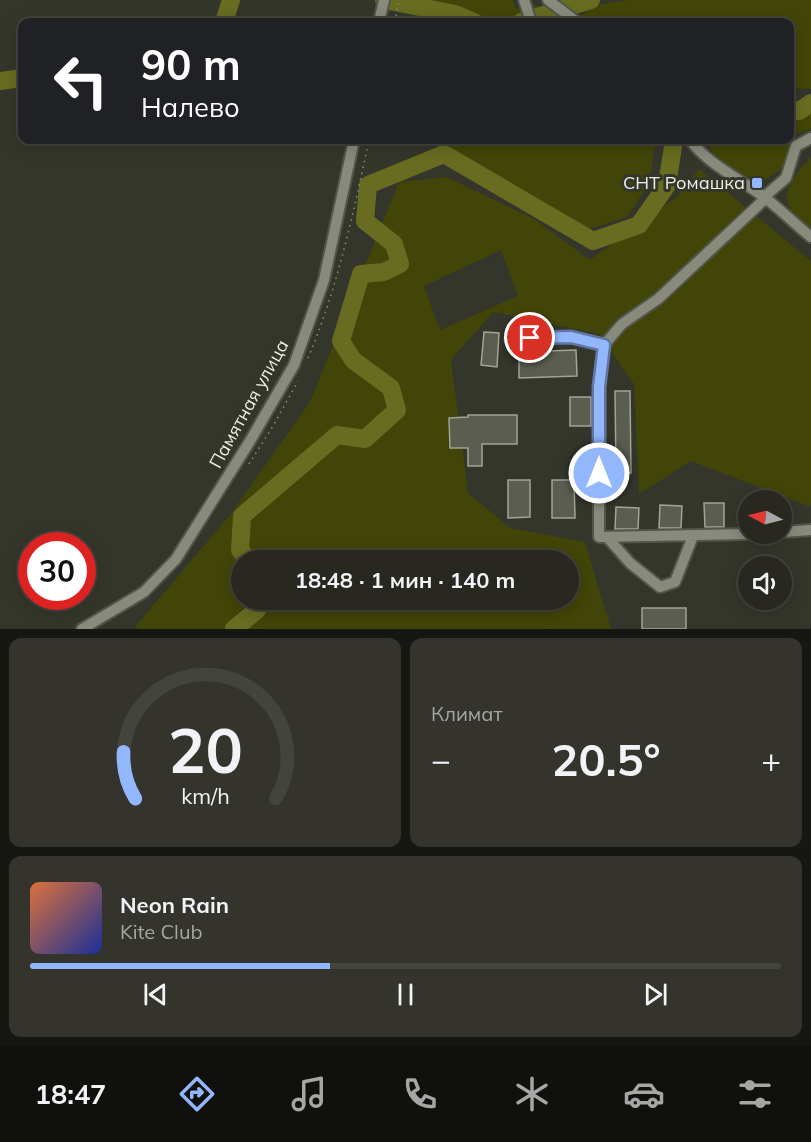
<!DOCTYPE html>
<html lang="ru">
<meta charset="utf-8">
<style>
body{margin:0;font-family:Mulish,sans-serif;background:#34342d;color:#f1f3f6;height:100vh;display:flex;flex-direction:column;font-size:22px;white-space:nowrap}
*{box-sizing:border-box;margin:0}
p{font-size:20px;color:#a5a6a5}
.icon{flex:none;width:33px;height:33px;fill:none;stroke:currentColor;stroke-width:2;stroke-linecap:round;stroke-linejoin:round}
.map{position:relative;height:629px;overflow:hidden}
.details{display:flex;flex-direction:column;gap:9px;padding:9px;background:#161612;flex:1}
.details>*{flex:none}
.hud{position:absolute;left:18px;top:18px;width:776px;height:126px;border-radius:12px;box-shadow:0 3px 15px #0003,0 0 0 2px #44443e;background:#202124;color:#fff;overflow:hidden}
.needle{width:39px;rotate:277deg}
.fabs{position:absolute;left:738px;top:490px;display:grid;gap:12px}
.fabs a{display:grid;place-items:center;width:54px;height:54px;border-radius:50%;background:#282820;box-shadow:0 3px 15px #0003,0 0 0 2px #44443e;font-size:30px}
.speed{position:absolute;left:18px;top:532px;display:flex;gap:12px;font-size:30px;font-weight:700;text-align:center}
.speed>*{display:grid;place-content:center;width:78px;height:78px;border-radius:50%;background:#282820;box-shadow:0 3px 15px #0003,0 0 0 2px #44443e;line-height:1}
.speed .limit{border:9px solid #d22;background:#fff;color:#111}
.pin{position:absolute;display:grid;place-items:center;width:51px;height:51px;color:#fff;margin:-26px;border:3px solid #fff;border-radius:50%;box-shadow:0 2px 6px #0007}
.me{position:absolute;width:66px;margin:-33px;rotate:0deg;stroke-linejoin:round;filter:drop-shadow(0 0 4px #0008)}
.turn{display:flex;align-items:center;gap:21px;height:126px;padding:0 24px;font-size:27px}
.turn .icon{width:78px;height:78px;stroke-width:2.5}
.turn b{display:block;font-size:42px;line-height:51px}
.big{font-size:45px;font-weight:700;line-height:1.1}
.details .widget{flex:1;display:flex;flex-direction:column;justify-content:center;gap:9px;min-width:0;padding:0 21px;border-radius:12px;background:#34342d}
.details .dial{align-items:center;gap:0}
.dial svg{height:156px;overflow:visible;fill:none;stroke:#44443e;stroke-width:7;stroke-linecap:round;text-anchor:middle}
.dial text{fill:#f1f3f6;stroke:none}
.song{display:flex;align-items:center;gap:18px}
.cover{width:72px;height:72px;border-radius:9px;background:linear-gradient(135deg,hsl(20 70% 55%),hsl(230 70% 35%))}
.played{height:6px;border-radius:3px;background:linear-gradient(90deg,#93b7fd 40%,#44443e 40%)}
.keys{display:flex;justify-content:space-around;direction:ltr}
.heat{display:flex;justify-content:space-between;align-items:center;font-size:33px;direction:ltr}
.details .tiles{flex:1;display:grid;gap:9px;grid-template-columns:1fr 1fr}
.widget:last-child{grid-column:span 2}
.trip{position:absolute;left:231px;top:550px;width:348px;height:60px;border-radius:30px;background:#282820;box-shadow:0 3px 15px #0003,0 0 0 2px #44443e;font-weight:700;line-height:60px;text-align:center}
.menu{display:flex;height:96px;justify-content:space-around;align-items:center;background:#10100d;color:#a5a6a5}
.menu .icon{width:42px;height:42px}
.menu .active{color:#93b7fd}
.menu b{font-size:27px;color:#f1f3f6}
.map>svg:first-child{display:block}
.green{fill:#414507;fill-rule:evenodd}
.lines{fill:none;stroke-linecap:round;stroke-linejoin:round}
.river{stroke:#676c21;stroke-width:18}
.building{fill:#5b5d50;stroke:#a2a496;stroke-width:1.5}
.minor-casing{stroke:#53544a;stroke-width:14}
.path{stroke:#8b8c83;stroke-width:1.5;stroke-dasharray:1.5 4.5;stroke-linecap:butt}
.minor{stroke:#888a7c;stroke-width:10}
.route-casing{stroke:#6077a4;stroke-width:15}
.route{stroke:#93b7fd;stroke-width:10}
.poi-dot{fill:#93b7fd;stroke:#35362b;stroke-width:2}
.labels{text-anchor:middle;stroke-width:6;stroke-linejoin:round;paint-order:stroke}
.poi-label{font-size:18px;fill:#ecede5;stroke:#35362b;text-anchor:end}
.street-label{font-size:18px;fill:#ecede5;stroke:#35362b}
</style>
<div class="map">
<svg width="811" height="629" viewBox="0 0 811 629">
<rect width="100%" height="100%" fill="#35362b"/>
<!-- green -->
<path class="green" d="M430 0H513L516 9 536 5 557 22H430Z
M626 0H811V89L789 88V22H587L579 16 596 6Z
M811 107V129L796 134 786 165 765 180C732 175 721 170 706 140H789V117Z
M413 140H654L655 143 649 183 627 217 589 229 525 195 448 146 417 145Z
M811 157V228C805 223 797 218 792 212 777 193 799 171 811 157Z
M699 169 811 261V507L691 461 639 494 634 384 599 334 493 312 451 360 468 493 510 528 585 542 611 629H138L135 627 230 515 310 402 399 182 446 177 534 219 590 260 676 198ZM501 250 518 296 440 330 424 286ZM242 561H568V600H242Z"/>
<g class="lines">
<!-- river -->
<path class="river" d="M384 0 455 14 474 22
M224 22 231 0
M521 22 591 0
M0 81 22 78
M789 110 799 111 811 103
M249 561 240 550 242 516 337 435 365 439 397 410 391 388 353 360 341 341 361 274 384 272 400 264 394 244 365 221 368 185 444 154 593 241 639 225 667 185 674 140
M234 629 257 610 260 600"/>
</g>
<!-- building -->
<path class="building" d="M484 332 499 333 497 367 481 365Z
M576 350 577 376 519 378V352Z
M615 391H630L631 473H616Z
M570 397H591V426H570Z
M468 415H517V444H482V466H468V448H450L449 418 468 417Z
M508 480H530V517L508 518Z
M552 480H574L575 518H552Z
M704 503H724V527H705Z
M660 505 682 506 681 528H659Z
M616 507 639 508 638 529H615Z
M642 608H686V629H642Z"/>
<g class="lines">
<!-- minor casing -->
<g class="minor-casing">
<path id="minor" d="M524 0 531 22
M548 0 577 22
M379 22 384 0
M690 140C710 166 739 178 764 197 780 209 795 224 811 237
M764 197 786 178 796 146 811 138
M510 339 571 337 604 345
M782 532 811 530
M748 534 599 537V387L604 345 622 324 658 299 766 198
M607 537 630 563 660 587 675 582 693 536
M82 629 144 592 176 559 250 441 294 365 324 280 354 140"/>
</g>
<!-- path -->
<path class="path" d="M395 22 399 0
M308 358C338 287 353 214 369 140
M249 464 273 426 298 381"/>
<!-- minor -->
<use href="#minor" class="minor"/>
</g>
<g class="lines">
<!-- route casing -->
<g class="route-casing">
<path id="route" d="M530 338 571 337 604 345 599 387V473"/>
</g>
<!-- route -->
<use href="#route" class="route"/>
</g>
<!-- markers -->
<rect class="poi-dot" x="751" y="177" width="12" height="12" rx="3"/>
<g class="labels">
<!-- poi labels -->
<g class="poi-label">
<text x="745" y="189">СНТ Ромашка</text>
</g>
<!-- street labels -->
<g class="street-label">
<text transform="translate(249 404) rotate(-61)" y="6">Памятная улица</text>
</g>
</g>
</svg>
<div class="fabs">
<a><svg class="needle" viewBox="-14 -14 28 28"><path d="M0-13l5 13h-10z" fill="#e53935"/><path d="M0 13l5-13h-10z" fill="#a5a6a5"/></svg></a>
<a><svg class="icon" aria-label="sound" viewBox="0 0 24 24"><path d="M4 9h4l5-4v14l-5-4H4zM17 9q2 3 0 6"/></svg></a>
</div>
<div class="speed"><div class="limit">30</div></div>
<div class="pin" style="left:530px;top:338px;background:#d93025"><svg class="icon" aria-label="arrive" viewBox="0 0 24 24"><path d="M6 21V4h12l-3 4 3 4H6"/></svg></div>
<svg class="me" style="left:599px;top:473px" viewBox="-20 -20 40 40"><circle r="17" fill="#93b7fd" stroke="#fff" stroke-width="3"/><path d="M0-11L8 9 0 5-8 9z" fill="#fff"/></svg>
<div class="trip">18:48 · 1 мин · 140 m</div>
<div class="hud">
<div class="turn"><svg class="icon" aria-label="left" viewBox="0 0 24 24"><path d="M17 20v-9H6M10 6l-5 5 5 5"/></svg><div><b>90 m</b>Налево</div></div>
</div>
</div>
<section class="details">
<div class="tiles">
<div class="widget dial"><svg viewBox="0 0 100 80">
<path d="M14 69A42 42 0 1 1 86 69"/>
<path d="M14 69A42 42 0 0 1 8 45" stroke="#93b7fd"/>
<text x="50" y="56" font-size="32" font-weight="700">20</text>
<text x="50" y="72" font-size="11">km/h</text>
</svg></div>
<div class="widget"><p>Климат</p>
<div class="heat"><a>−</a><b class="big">20.5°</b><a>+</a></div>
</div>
<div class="widget">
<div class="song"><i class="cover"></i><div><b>Neon Rain</b><p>Kite Club</p></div></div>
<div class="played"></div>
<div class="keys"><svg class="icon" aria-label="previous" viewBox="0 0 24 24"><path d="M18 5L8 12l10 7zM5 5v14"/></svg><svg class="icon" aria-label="pause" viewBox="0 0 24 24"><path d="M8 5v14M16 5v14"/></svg><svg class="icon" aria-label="next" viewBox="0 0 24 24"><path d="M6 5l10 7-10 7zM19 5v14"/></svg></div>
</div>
</div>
</section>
<nav class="menu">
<b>18:47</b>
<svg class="icon active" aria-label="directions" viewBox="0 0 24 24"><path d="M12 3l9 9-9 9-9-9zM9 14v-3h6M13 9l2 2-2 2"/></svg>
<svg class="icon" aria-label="music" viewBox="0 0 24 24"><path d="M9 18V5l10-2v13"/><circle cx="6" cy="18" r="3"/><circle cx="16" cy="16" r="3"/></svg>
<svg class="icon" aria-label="phone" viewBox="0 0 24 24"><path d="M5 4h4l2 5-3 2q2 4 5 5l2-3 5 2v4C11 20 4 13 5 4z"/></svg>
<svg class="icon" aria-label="climate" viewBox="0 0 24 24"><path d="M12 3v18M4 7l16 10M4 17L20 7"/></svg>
<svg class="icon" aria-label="car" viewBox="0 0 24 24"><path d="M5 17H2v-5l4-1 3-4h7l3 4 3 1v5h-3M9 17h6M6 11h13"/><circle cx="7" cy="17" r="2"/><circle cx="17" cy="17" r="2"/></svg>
<svg class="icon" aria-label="filters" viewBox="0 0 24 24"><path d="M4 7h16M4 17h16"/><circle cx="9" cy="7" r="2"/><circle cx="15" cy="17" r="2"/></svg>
</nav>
